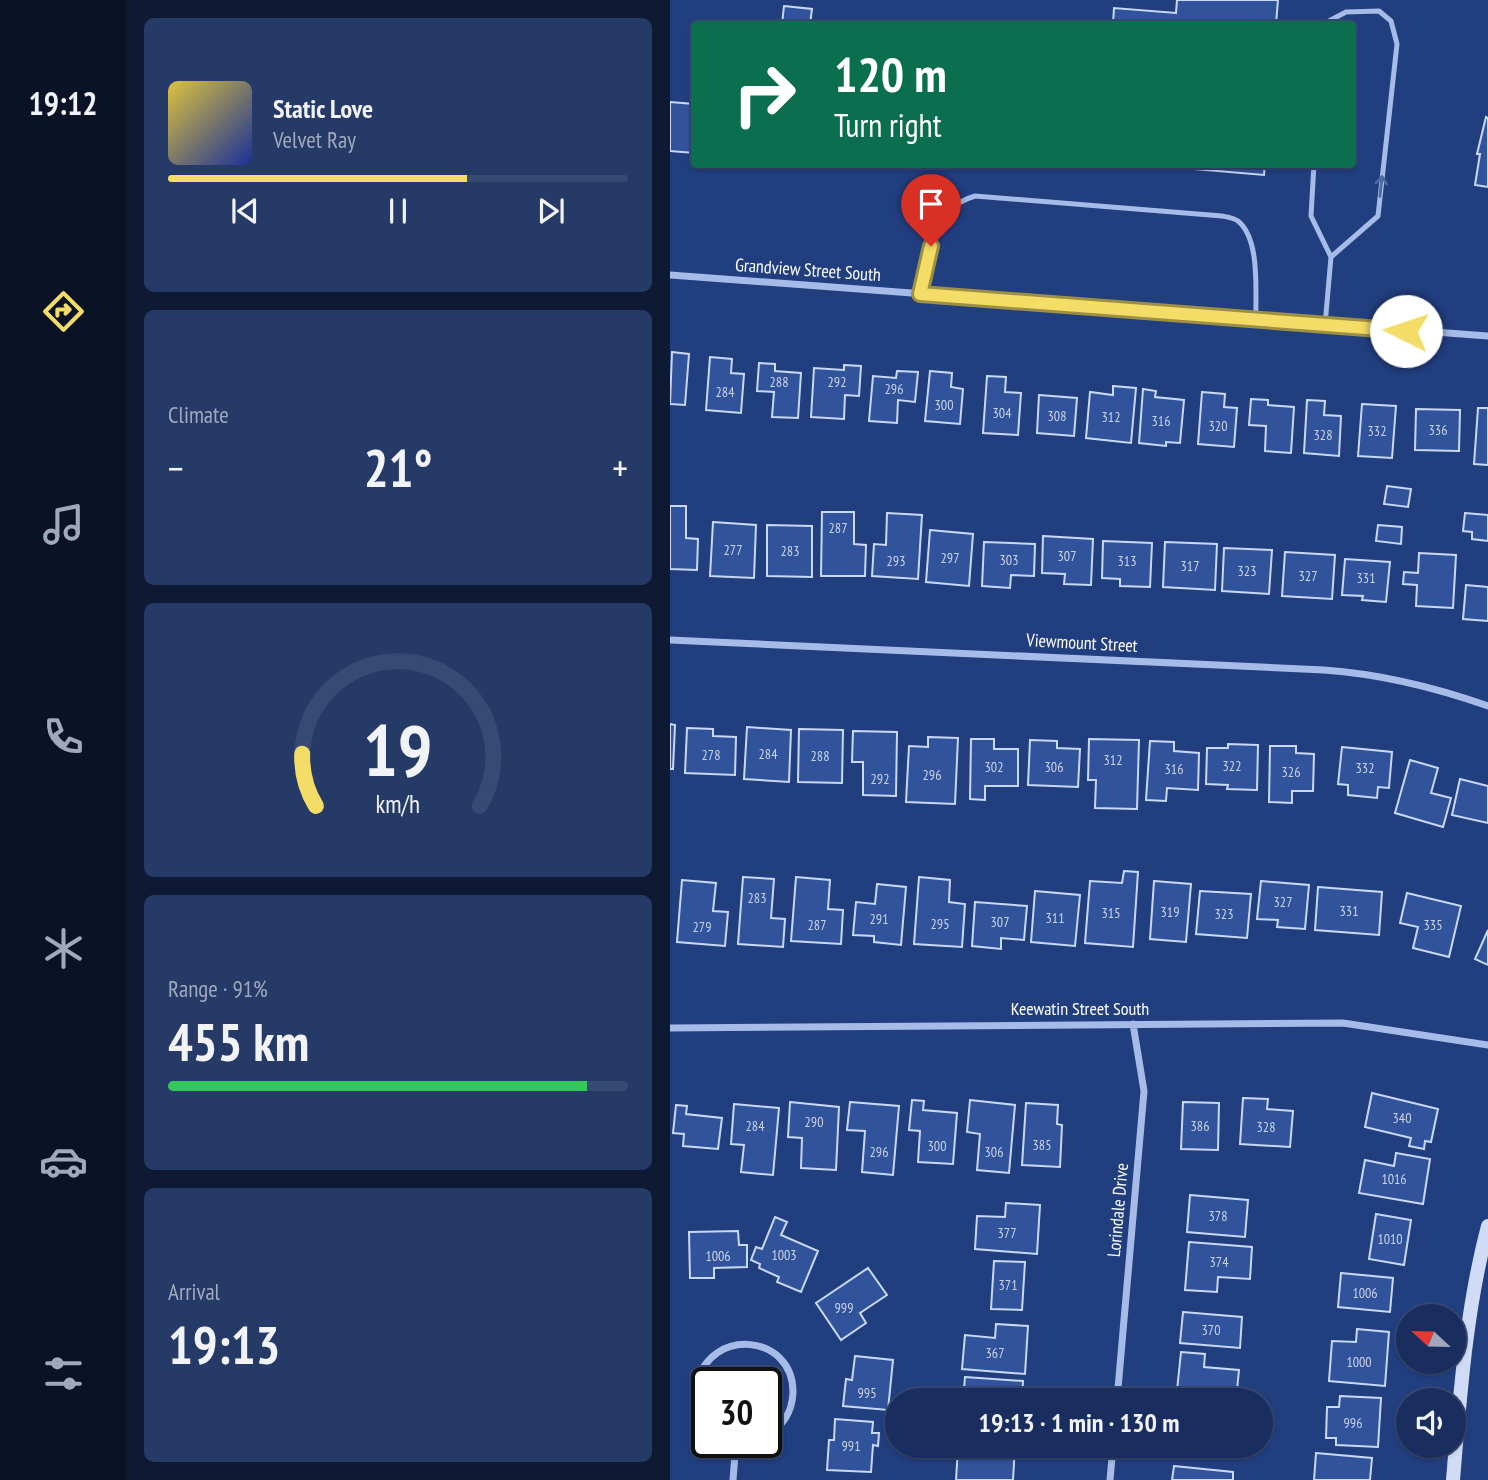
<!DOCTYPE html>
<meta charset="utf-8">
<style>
body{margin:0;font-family:"PT Sans Narrow",sans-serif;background:#263a68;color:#f1f3f6;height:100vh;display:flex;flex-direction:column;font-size:26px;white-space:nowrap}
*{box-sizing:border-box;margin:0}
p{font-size:23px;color:#9fa8bd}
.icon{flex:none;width:38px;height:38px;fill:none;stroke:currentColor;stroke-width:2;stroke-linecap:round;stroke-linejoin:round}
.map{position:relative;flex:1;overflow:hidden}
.details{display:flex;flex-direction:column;gap:18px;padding:18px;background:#0e1934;width:544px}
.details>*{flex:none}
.hud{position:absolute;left:21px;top:21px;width:665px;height:147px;border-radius:7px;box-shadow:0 2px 5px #0004,0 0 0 2px #374a74;background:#0b6e4f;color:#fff;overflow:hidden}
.needle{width:46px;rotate:292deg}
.controls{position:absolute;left:726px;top:1304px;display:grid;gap:14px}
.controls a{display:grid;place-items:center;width:70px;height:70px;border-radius:50%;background:#192e5f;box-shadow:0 2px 5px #0004,0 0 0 2px #374a74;font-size:35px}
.speed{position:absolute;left:21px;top:1367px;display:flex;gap:14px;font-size:35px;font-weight:700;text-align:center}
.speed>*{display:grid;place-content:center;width:91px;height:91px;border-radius:50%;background:#192e5f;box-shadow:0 2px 5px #0004,0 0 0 2px #374a74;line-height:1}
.speed .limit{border:4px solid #111;border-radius:10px;background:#fff;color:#111}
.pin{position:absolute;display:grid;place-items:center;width:60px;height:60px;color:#fff;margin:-72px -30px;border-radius:50% 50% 50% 0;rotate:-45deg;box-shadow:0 0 7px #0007}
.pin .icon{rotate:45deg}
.me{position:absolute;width:77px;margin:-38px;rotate:274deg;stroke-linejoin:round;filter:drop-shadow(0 0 5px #0008)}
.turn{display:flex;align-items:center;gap:24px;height:147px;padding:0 28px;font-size:32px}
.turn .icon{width:91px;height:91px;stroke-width:2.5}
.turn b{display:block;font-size:49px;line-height:60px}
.big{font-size:52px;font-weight:800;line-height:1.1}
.details .tile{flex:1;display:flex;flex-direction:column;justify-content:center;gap:10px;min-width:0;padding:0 24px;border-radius:10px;background:#263a68}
.details .dial{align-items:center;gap:0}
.dial svg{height:182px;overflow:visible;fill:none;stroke:#374a74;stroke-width:7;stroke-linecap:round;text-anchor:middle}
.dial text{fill:#f1f3f6;stroke:none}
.song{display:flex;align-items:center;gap:21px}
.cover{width:84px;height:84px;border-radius:10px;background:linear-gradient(135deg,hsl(50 70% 55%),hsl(230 70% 35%))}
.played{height:7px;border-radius:4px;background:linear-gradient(90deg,#f3dd67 65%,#374a74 65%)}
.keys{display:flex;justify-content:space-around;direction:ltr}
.heat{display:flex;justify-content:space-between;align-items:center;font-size:38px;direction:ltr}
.charge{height:10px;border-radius:5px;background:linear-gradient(90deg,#34c759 91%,#374a74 0)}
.trip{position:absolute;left:215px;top:1388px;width:388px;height:70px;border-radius:35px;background:#192e5f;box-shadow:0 2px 5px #0004,0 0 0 2px #374a74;font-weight:800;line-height:70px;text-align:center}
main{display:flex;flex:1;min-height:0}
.tab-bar{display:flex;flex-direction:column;width:126px;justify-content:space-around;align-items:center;background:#0a1226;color:#9fa8bd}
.tab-bar .icon{width:49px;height:49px}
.tab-bar .current{color:#f3dd67}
.tab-bar b{font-size:32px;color:#f1f3f6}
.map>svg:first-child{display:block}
.building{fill:#31539c;stroke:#c9d8f5;stroke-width:2}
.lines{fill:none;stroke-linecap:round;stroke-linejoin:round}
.lane{stroke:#a6bbe7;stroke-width:5}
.street{stroke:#a6bbe7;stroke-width:7}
.secondary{stroke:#d0dbf6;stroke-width:14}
.oneway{stroke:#506aa3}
.route-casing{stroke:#9e9043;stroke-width:18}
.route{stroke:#f3dd67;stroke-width:12}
.labels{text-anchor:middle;stroke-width:7;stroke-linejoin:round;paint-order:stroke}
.number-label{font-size:14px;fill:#ccd4e6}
.street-label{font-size:18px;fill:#fff;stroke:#213e7f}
</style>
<main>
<nav class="tab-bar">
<b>19:12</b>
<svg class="icon current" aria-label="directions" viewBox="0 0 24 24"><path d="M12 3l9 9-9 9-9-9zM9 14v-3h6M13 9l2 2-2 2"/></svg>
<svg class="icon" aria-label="music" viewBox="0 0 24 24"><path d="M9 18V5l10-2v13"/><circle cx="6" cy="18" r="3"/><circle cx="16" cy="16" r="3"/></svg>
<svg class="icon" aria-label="phone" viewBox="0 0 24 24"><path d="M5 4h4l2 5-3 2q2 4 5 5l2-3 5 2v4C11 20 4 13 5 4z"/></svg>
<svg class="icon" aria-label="climate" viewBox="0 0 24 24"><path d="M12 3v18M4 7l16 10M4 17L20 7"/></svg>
<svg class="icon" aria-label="car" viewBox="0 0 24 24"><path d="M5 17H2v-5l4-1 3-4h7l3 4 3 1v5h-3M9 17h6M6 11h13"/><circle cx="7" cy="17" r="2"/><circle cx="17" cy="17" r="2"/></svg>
<svg class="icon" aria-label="filters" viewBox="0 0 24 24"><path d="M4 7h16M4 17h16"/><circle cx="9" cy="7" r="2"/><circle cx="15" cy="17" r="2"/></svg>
</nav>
<section class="details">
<div class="tile">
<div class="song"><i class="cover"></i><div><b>Static Love</b><p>Velvet Ray</p></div></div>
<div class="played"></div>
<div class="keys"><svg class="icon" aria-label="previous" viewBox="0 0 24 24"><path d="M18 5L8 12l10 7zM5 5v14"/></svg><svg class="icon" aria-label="pause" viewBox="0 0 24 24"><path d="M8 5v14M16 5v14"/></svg><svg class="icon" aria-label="next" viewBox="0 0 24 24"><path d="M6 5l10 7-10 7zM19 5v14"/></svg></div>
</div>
<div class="tile"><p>Climate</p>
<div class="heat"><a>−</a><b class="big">21°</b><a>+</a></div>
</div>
<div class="tile dial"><svg viewBox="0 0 100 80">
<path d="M14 69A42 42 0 1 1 86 69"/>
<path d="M14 69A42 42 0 0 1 8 46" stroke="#f3dd67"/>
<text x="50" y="56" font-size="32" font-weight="700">19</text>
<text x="50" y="72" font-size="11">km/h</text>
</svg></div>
<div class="tile"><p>Range · 91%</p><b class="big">455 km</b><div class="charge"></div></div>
<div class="tile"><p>Arrival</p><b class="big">19:13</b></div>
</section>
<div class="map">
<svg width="818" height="1480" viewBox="0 0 818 1480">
<rect width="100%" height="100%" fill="#213e7f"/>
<!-- building -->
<path class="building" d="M507 0H608L606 24H443L444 8 506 13Z
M114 6 142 9 140 24H112Z
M0 102 24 104V153L0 151Z
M816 117 818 118V187L805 185 810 154H807Z
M465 164H595L594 175Z
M2 352 19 354 15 405 0 404Z
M40 357 62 359 61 373 74 374 71 413 36 410Z
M89 363 105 364V371L131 373 128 418 102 417 104 392 87 391Z
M174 365 191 366 189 396 175 395 174 419 141 417 144 368 174 370Z
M227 371 248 372 245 402 228 400 227 423 199 421 203 376 226 378Z
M260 371 282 373 281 387 293 389 290 424 255 421Z
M317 376 336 377 335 392 351 393 348 435 313 433Z
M443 386 466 388 461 443 416 438 420 392 443 395Z
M473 389 486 391 485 397 514 400 510 443 496 442V446L469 443Z
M532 392 555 394 554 407 567 408 564 447 528 444Z
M369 395 407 398 404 436 367 433Z
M581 399 598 400V405L624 407 621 453 595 451 596 426 579 425Z
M637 400 655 401 654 415 671 416 669 456 634 453Z
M692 404 726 406 722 458 688 456Z
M808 408H818V465L804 464Z
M746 409 790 410 789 451 745 450Z
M717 486 741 489 738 507 714 504Z
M0 506H16V538L28 539 27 570 0 569Z
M152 512H184V544L196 545 195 576H151Z
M217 513 252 515 248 579 202 576 204 544 216 545Z
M795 513 818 515V541L802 539V532L793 531Z
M43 522 86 525 84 578 40 576Z
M97 525 142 526V577L97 576Z
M708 525 732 527 731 544 706 541Z
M260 530 303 534 299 586 256 582Z
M373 536 423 539 421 585 394 584 395 574 372 573Z
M433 541 482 543 480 587 450 586V579L432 578Z
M314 542 365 544 364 576 341 575 340 588 312 586Z
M495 542 547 544 545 590 493 587Z
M554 548 602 550 599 594 552 591Z
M615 552 665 555 662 599 612 596Z
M749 553 786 555 783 608 746 606 747 585 733 584 734 572 748 573Z
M675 559 720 562 716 602 692 600 693 596 672 595Z
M796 585 818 587V621L793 619Z
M0 724 5 725 3 769H0Z
M77 727 121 730 119 782 74 779Z
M17 728 43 729V736L66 737 65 775 15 773Z
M129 729 173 730 172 783 128 782Z
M183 731 227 732 226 796 193 795V762H182Z
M258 737 288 738 285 804 236 802 239 746 258 747Z
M301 739H324V749H348V786H315V800L300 799Z
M419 739 469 740 467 809 425 808 426 780H418Z
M360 740 387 741V748L410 749 408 787 358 785Z
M480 741 504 742V751L529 753 528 790 497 788 496 801 476 800Z
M558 744 588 745 587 790 557 789 558 785 536 784 537 748H558Z
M600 746H626V753L644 754 643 791H622V803L599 802Z
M672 747 722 752 719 788 708 787 707 798 678 795V785L668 784Z
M740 760 768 768 761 793 781 798 773 827 725 813Z
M790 779 818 786V823L782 815Z
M454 871 468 872 463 947 415 943 420 881 452 883Z
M73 877 104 879 101 918 115 919 113 947 68 944Z
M126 877 160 880 158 909 173 910 171 944 121 941Z
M249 877 280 880 279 902 295 904 292 947 244 944Z
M12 880 46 883 43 911 58 912 55 946 7 942Z
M484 881 521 884 516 942 480 939Z
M591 881 639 885 635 929 607 927 608 920 587 919Z
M207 884 236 887 231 945 204 942V936L183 935 186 902 205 904Z
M648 887 712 892 709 935 645 930Z
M365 891 410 895 405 946 361 942Z
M530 891 581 894 577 938 526 934Z
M737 893 791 906 779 957 743 948 748 927 730 923Z
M305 902 357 906 354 940 331 938V949L302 946Z
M818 930V965L805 959Z
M702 1093 768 1109 761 1142 755 1141 754 1149 739 1146 741 1138 695 1127Z
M573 1098 598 1099 597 1109 623 1111 620 1147 570 1144Z
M242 1100 254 1101 253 1110 287 1113 283 1164 248 1162 250 1131 239 1130Z
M300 1100 345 1105 339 1173 307 1170 310 1134 297 1132Z
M120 1102 169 1107 166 1170 131 1168 132 1138 118 1137Z
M180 1102 229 1106 223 1175 192 1172 195 1131 177 1130Z
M513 1102 549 1103 548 1150 511 1149Z
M356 1103 388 1105 387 1124 392 1125 390 1167 352 1165Z
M64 1104 109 1108 103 1175 71 1172 74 1145 61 1144Z
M6 1105 17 1106 16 1114 52 1118 48 1149 13 1146 14 1134 3 1133Z
M726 1153 760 1159 753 1204 689 1193 695 1160 724 1166Z
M520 1195 578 1200 575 1237 517 1232Z
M336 1203 370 1205 367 1254 305 1249 307 1216 335 1217Z
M706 1214 741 1220 734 1265 699 1259Z
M105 1217 117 1222 111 1235 148 1251 131 1292 107 1282 109 1277 89 1268 90 1264 81 1260 86 1247 92 1249Z
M68 1231 69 1245H77V1267L44 1268V1278H20L19 1232Z
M519 1242 582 1247 580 1279 548 1277 547 1292 515 1290Z
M324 1261 355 1262 352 1310 321 1309Z
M198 1268 217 1295 190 1313 196 1323 171 1340 146 1303Z
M671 1273 723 1278 720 1312 668 1307Z
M513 1312 572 1317 570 1348 510 1343Z
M326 1324 358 1326 355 1374 292 1369 295 1335 325 1338Z
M687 1329 719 1332 715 1386 659 1381 662 1341 686 1342Z
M511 1352 535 1354 534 1367 569 1370 566 1400H506Z
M185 1356 223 1360 218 1410 173 1406 176 1379 182 1380Z
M295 1377 353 1381 352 1400H293Z
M670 1396 711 1398 708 1447 666 1445V1438H656L657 1407H669Z
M165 1419 203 1422 202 1433H209L208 1446 203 1445 201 1472 157 1470 159 1440H164Z
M317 1446H345L343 1480H286L288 1448 317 1450Z
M505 1446H534L533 1459 504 1457Z
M646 1453 702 1458 700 1480H644Z
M504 1466 563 1472V1480H502Z"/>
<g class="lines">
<!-- lane -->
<path class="lane" d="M657 24 659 21 676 12 709 11 721 21 727 44 708 216 661 257
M644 164 641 216 661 257 655 325
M250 294C259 251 257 211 305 196L552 216C557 217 564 218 568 221 591 240 585 293 586 320"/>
<!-- street -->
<path class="street" d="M0 275 818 336
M0 640 654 670C711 674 764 687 818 706
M0 1028 673 1023 818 1045
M447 1400 474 1091 463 1024
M37 1424C28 1413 23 1398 27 1384 40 1326 124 1334 123 1393 122 1413 113 1426 96 1436
M66 1442H80
M63 1480 66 1442
M440 1480 443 1446"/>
<!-- secondary -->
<path class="secondary" d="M783 1480C790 1395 796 1309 818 1226"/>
</g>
<!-- one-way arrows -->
<defs><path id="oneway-shaft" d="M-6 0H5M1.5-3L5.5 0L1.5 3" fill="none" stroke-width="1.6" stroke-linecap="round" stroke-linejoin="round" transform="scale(1.75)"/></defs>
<use class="oneway" href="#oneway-shaft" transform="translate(711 186) rotate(-84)"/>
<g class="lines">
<!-- route casing -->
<g class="route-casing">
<path id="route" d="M261 246 250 294 736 331"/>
</g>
<!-- route -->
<use href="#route" class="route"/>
</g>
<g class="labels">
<!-- number labels -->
<g class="number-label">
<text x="109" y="387">288</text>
<text x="167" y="387">292</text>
<text x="224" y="394">296</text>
<text x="55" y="397">284</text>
<text x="274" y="410">300</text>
<text x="332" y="418">304</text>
<text x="387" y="421">308</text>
<text x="441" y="422">312</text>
<text x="491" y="426">316</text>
<text x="548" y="431">320</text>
<text x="768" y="435">336</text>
<text x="707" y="436">332</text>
<text x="653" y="440">328</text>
<text x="168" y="533">287</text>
<text x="63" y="555">277</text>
<text x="120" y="556">283</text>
<text x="397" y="561">307</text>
<text x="280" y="563">297</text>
<text x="339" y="565">303</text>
<text x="226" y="566">293</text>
<text x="457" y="566">313</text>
<text x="520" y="571">317</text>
<text x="577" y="576">323</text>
<text x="638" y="581">327</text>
<text x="696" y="583">331</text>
<text x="98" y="759">284</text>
<text x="41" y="760">278</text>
<text x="150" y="761">288</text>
<text x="443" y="765">312</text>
<text x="562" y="771">322</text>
<text x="324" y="772">302</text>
<text x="384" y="772">306</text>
<text x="695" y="773">332</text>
<text x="504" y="774">316</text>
<text x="621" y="777">326</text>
<text x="262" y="780">296</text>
<text x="210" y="784">292</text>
<text x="87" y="903">283</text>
<text x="613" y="907">327</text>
<text x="679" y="916">331</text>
<text x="500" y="917">319</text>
<text x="441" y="918">315</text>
<text x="554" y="919">323</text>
<text x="385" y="923">311</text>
<text x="209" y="924">291</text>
<text x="330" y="927">307</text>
<text x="270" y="929">295</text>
<text x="147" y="930">287</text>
<text x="763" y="930">335</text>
<text x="32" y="932">279</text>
<text x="732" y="1123">340</text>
<text x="144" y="1127">290</text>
<text x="85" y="1131">284</text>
<text x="530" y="1131">386</text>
<text x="596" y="1132">328</text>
<text x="372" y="1150">385</text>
<text x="267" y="1151">300</text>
<text x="209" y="1157">296</text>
<text x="324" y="1157">306</text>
<text x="724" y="1184">1016</text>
<text x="548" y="1221">378</text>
<text x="337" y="1238">377</text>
<text x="720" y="1244">1010</text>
<text x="114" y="1260">1003</text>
<text x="48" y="1261">1006</text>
<text x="549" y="1267">374</text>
<text x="338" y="1290">371</text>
<text x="695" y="1298">1006</text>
<text x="174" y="1313">999</text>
<text x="541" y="1335">370</text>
<text x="325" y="1358">367</text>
<text x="689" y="1367">1000</text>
<text x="197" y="1398">995</text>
<text x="683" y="1428">996</text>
<text x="181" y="1451">991</text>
</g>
<!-- street labels -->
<g class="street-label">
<text transform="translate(138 270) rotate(4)" y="6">Grandview Street South</text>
<text transform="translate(412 643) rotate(3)" y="6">Viewmount Street</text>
<text x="410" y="1015">Keewatin Street South</text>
<text transform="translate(448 1210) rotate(-85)" y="6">Lorindale Drive</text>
</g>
</g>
</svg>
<div class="controls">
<a><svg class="needle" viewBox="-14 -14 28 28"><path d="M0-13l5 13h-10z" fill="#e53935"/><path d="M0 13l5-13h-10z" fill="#9fa8bd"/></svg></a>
<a><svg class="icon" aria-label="sound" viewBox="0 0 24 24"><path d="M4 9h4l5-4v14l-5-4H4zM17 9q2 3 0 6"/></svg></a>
</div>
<div class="speed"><div class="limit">30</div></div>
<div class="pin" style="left:261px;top:246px;background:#d93025"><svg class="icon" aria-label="arrive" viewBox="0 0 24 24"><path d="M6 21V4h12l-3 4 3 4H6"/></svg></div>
<svg class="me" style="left:736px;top:331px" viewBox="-20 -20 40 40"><circle r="19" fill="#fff"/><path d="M0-13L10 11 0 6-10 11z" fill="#f3dd67"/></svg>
<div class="trip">19:13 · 1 min · 130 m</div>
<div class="hud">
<div class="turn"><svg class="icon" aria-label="right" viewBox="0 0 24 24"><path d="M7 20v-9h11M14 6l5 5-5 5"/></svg><div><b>120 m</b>Turn right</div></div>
</div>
</div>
</main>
